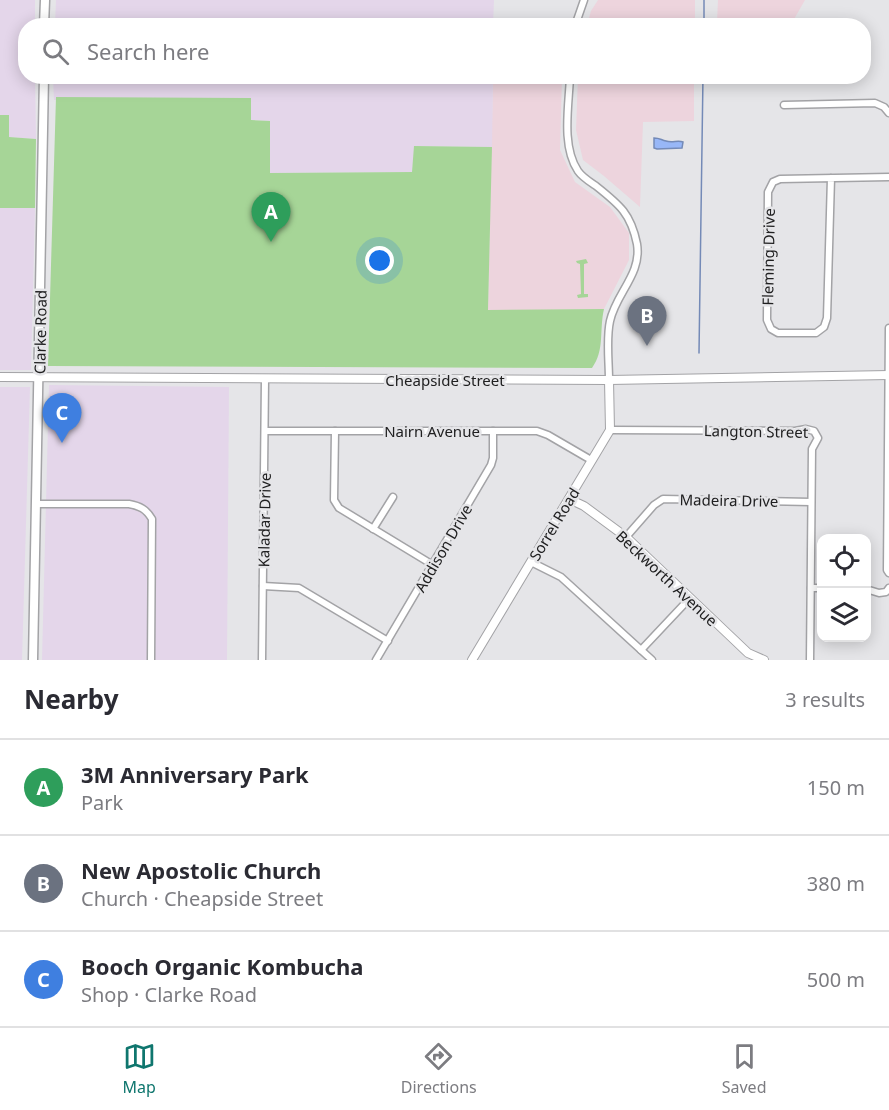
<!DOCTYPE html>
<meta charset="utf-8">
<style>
:root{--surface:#fff;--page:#f7f7f7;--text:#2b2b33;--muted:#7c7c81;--line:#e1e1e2;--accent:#0f766e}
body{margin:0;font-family:"Noto Sans",sans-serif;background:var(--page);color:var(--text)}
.controls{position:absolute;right:18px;bottom:18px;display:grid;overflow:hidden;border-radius:12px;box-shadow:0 3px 15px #0003}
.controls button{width:54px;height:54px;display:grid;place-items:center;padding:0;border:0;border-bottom:2px solid var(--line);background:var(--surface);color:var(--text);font:30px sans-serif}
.you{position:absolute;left:380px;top:261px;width:21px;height:21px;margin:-15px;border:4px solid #fff;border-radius:50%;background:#1a73e8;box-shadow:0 0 0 9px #1a73e833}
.badge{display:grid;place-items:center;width:39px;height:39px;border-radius:50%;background:var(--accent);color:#fff;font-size:20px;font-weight:700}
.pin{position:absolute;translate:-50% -50px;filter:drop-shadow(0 2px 3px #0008)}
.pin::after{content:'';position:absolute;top:32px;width:21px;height:18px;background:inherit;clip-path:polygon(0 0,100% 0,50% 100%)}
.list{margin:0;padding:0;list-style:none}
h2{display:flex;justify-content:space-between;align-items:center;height:78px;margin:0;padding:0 24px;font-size:26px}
h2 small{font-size:20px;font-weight:400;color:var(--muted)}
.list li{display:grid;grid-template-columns:39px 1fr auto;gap:18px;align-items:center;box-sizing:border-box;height:96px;padding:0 24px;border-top:2px solid var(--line)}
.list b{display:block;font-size:22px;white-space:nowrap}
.list p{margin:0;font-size:20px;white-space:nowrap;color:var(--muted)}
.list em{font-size:20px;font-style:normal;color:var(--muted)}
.icon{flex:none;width:33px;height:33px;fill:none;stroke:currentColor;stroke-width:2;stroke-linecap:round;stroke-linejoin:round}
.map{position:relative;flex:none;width:889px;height:660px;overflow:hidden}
.search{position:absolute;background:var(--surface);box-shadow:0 3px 15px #0003;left:18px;right:18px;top:18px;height:66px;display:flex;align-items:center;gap:15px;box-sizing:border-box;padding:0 21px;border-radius:24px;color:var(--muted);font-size:22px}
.sheet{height:366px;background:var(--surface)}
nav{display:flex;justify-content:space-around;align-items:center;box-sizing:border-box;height:84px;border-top:2px solid var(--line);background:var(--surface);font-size:16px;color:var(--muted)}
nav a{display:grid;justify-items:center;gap:3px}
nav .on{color:var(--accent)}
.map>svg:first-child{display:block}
.commercial{fill:#edd4dd}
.industrial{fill:#e4d6ea}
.green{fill:#a6d597}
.water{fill:#98b7f7;stroke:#748ab7;stroke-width:1.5}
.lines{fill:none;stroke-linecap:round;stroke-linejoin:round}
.stream{stroke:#748ab7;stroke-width:1.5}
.minor-casing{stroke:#a3a3a6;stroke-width:9}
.tertiary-casing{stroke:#a3a3a6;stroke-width:10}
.secondary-casing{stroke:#a3a3a6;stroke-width:11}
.minor{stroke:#fff;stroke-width:6}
.tertiary{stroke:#fff;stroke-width:8}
.secondary{stroke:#fff;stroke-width:8}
.labels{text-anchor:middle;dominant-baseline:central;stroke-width:5;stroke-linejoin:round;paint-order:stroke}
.street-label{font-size:15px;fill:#202021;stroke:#e5e5e8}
</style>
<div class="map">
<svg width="889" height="660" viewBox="0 0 889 660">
<rect width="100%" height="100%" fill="#e5e5e8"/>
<g class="commercial">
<path d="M598 0H695V25H587L591 11Z"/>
<path d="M718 0H805L793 21 717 22Z"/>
<path d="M493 77H562L560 150 575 182 610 207 629 233V260L604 309 488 311Z"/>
<path d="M578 77H694V121L643 122 640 207 604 176 583 160 576 130Z"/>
</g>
<g class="industrial">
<path d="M0 0H35V25L26 26V76L35 77 36 139 9 137V115H0Z"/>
<path d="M56 0H494L493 25H55Z"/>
<path d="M53 77H493L492 147 415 146 412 172 270 173V121L251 120V98L54 100Z"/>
<path d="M0 208H35L31 370H0Z"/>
<path d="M49 385 229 387 227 660H42Z"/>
<path d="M0 387H30L22 660H0Z"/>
</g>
<g class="green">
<path d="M56 97 251 98V120L270 121V173L412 172 414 146 492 147 488 310 604 309C599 331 605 350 592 368L48 366Z"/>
<path d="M0 115H9V137L36 139 35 208H0Z"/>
<path d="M586 259 588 263 584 264V294H588V297L578 298 577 295 581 294 580 264 577 263 576 261Z"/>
</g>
<path class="water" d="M654 138C660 138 661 140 666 141 672 143 678 140 683 142L682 148 657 149 654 148Z"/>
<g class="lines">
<g class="stream">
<path d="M704 26V0"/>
<path d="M699 353 703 76"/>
</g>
<defs>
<g id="minor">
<path d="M575 26 584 0"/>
<path d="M570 76C569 105 561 146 578 171 582 177 590 182 596 186 620 205 631 214 637 244 642 274 616 293 610 321 606 339 609 361 609 380"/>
<path d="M784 105 875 103 884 107 889 113"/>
<path d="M831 178 827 318 824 327 816 333H778L771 329 767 320 768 192 773 182 780 179 889 177"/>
<path d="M889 328 887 570 889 573"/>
<path d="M610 430 795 431 806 429 814 431 818 438 812 449 810 660"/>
<path d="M265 431H537L548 435 591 460"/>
<path d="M335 431 334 500 339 508 433 565"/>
<path d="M37 504H129C140 506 146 509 152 519L151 660"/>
<path d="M373 529 393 497"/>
<path d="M626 537 654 505 663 499 811 502"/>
<path d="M531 562 561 577 652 660"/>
<path d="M263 586 299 588 388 641"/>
<path d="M811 588H822"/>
<path d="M866 589 879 593 886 592 889 588"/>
<path d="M641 650 690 598"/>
<path d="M262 660 265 379"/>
<path d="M376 660 491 465 493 458V431"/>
</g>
<g id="tertiary">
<path d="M0 377 609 380 889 375"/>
<path d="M569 499 584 506 626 537 748 653 764 660"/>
<path d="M472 660 610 430 609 380"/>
</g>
<g id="secondary">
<path d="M44 26 45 0"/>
<path d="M33 660 44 76"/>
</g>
</defs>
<use href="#minor" class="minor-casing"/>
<use href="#tertiary" class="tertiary-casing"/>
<use href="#secondary" class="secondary-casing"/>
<use href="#minor" class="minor"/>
<use href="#tertiary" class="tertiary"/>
<use href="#secondary" class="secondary"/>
</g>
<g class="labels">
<g class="street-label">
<text transform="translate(768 257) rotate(-89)">Fleming Drive</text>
<text transform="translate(40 332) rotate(-89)">Clarke Road</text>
<text x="445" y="380">Cheapside Street</text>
<text x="432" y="431">Nairn Avenue</text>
<text transform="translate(756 431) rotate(1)">Langton Street</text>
<text transform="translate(729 500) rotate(1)">Madeira Drive</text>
<text transform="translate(264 520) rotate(-89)">Kaladar Drive</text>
<text transform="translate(554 524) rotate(-59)">Sorrel Road</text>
<text transform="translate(443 548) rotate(-60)">Addison Drive</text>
<text transform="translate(667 578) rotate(43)">Beckworth Avenue</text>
</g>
</g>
</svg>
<div class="controls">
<button><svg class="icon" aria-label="locate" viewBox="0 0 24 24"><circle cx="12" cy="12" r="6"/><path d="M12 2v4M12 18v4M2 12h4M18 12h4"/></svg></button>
<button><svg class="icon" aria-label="layers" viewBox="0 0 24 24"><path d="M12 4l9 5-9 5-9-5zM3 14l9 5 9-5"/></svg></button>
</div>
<div class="you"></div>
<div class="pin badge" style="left:271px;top:242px;background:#2e9e5b">A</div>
<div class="pin badge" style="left:647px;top:346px;background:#6b7280">B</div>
<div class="pin badge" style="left:62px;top:443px;background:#3f7fe0">C</div>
<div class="search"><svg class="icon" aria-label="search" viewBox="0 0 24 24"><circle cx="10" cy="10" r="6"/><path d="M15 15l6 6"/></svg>Search here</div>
</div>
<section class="sheet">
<h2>Nearby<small>3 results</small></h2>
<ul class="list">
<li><span class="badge" style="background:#2e9e5b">A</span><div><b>3M Anniversary Park</b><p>Park</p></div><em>150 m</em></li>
<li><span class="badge" style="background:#6b7280">B</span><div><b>New Apostolic Church</b><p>Church · Cheapside Street</p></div><em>380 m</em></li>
<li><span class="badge" style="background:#3f7fe0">C</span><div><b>Booch Organic Kombucha</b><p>Shop · Clarke Road</p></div><em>500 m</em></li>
</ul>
</section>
<nav>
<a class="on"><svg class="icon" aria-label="map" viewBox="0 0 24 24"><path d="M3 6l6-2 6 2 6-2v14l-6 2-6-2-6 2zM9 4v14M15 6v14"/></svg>Map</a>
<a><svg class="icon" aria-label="directions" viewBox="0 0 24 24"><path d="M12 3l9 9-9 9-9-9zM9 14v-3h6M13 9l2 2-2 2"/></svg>Directions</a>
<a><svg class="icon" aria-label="saved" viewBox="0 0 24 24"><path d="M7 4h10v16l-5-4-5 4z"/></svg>Saved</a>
</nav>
